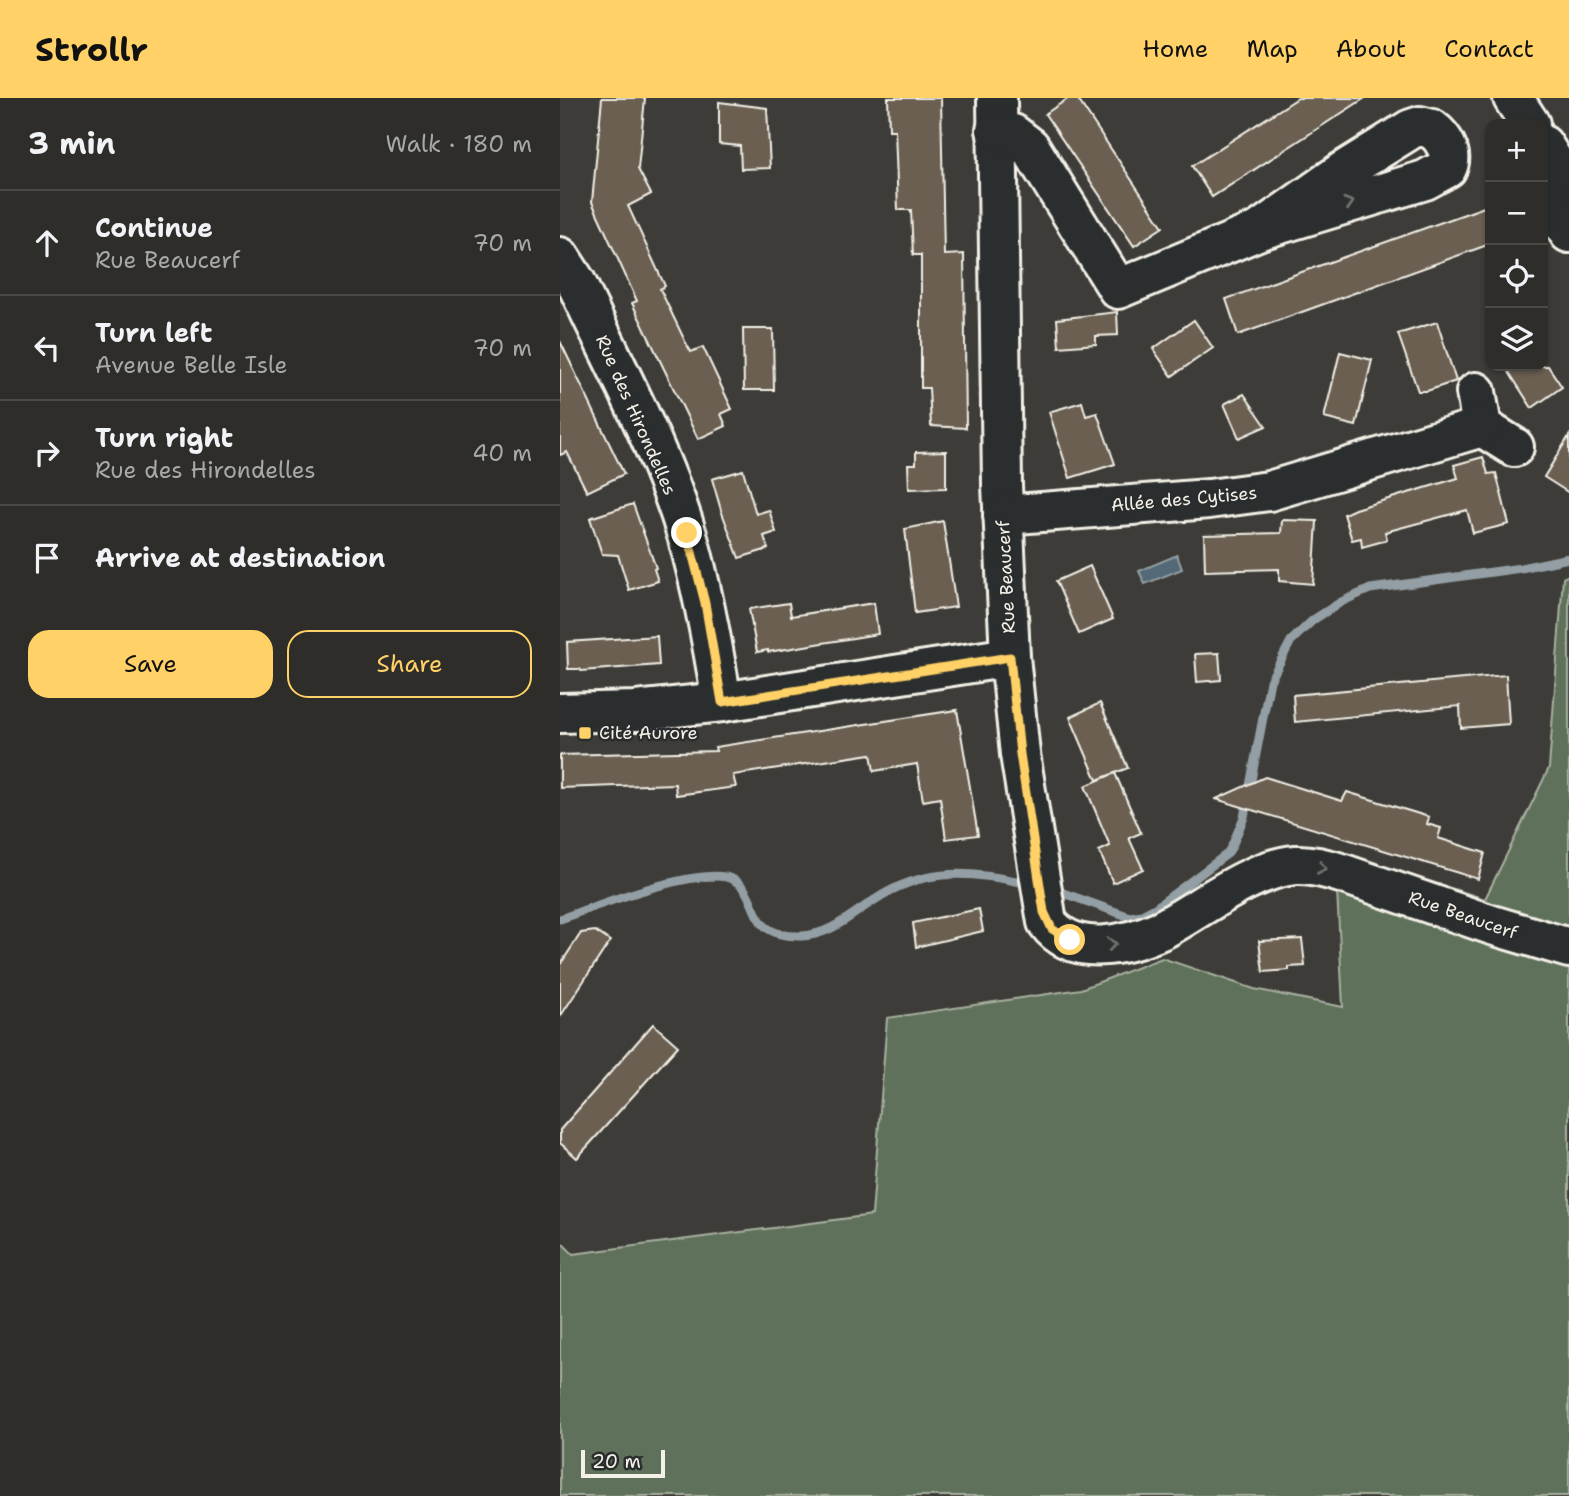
<!DOCTYPE html>
<meta charset="utf-8">
<style>
:root{--surface:#2e2d2a;--page:#363532;--text:#f1f3f6;--muted:#a7a8a8;--line:#494947;--accent:#ffd166}
body{margin:0;font-family:"Shantell Sans",sans-serif;background:var(--page);color:var(--text)}
.controls{position:absolute;right:21px;top:21px;display:grid;overflow:hidden;border-radius:14px;box-shadow:0 2px 5px #0004}
.controls button{width:63px;height:63px;display:grid;place-items:center;padding:0;border:0;border-bottom:2px solid var(--line);background:var(--surface);color:var(--text);font:35px sans-serif}
.scale{position:absolute;left:21px;bottom:18px;width:84px;box-sizing:border-box;padding-left:7px;border:4px solid #f4f1e8;border-top:0;font-size:19px;line-height:24px;white-space:nowrap;color:#f4f1e8;-webkit-text-stroke:5px #2a2d2e;paint-order:stroke}
.stop{position:absolute;width:21px;height:21px;margin:-16px;border:5px solid #ffd166;border-radius:50%;background:#fff}
.stop.end{background:#ffd166;border-color:#fff;box-shadow:0 2px 7px #0008}
.list{margin:0;padding:0;list-style:none}
h2{display:flex;justify-content:space-between;align-items:center;height:91px;margin:0;padding:0 28px;font-size:30px}
h2 small{font-size:23px;font-weight:400;color:var(--muted)}
.list li{display:grid;grid-template-columns:46px 1fr auto;gap:21px;align-items:center;box-sizing:border-box;height:105px;padding:0 28px;border-top:2px solid var(--line)}
.list b{display:block;font-size:26px;white-space:nowrap}
.list p{margin:0;font-size:23px;white-space:nowrap;color:var(--muted)}
.list em{font-size:23px;font-style:normal;color:var(--muted)}
.actions{display:flex;gap:14px;padding:21px 28px}
.actions a{flex:1;padding:16px 0;border:2px solid var(--accent);border-radius:21px;text-align:center;font-size:24px;color:var(--accent)}
.actions .main{background:var(--accent);color:#111}
.icon{flex:none;width:38px;height:38px;fill:none;stroke:currentColor;stroke-width:2;stroke-linecap:round;stroke-linejoin:round}
.map{position:relative;flex:none;width:1009px;height:1398px;overflow:hidden}
header{display:flex;align-items:center;gap:42px;box-sizing:border-box;height:98px;padding:0 35px;background:var(--accent);color:#111}
header strong{font-size:33px}
nav{display:flex;gap:38px;margin-inline-start:auto;font-size:24px}
main{display:flex}
aside{flex:1;background:var(--surface)}
.map>svg:first-child{display:block}
.green{fill:#5e715a;stroke:#a9b1a1;stroke-width:2}
.water{fill:#536977;stroke:#939fa4;stroke-width:2}
.lines{fill:none;stroke-linecap:round;stroke-linejoin:round}
.stream{stroke:#939fa4;stroke-width:9}
.building{fill:#6a5f51;stroke:#f4f1e8;stroke-width:2}
.minor-casing{stroke:#f4f1e8;stroke-width:44}
.major-casing{stroke:#f4f1e8;stroke-width:44}
.minor{stroke:#2a2d2e;stroke-width:38}
.major{stroke:#2a2d2e;stroke-width:38}
.oneway{stroke:#71726f}
.route{stroke:#ffd166;stroke-width:9}
.poi-dot{fill:#ffd166;stroke:#2a2d2e;stroke-width:2.5}
.labels{text-anchor:middle;dominant-baseline:central;stroke-width:5;stroke-linejoin:round;paint-order:stroke}
.street-label{font-size:18px;fill:#f4f1e8;stroke:#2a2d2e}
.poi-label{font-size:18px;fill:#f4f1e8;stroke:#2a2d2e;text-anchor:start}
</style>
<header>
<strong>Strollr</strong>
<nav><a>Home</a><a>Map</a><a>About</a><a>Contact</a></nav>
</header>
<main>
<aside>
<h2>3 min<small>Walk · 180 m</small></h2>
<ul class="list">
<li><svg class="icon" aria-label="ahead" viewBox="0 0 24 24"><path d="M12 20V5M6 11l6-6 6 6"/></svg><div><b>Continue</b><p>Rue Beaucerf</p></div><em>70 m</em></li>
<li><svg class="icon" aria-label="left" viewBox="0 0 24 24"><path d="M17 20v-9H6M10 6l-5 5 5 5"/></svg><div><b>Turn left</b><p>Avenue Belle Isle</p></div><em>70 m</em></li>
<li><svg class="icon" aria-label="right" viewBox="0 0 24 24"><path d="M7 20v-9h11M14 6l5 5-5 5"/></svg><div><b>Turn right</b><p>Rue des Hirondelles</p></div><em>40 m</em></li>
<li><svg class="icon" aria-label="arrive" viewBox="0 0 24 24"><path d="M6 21V4h12l-3 4 3 4H6"/></svg><div><b>Arrive at destination</b></div></li>
</ul>
<div class="actions"><a class="main">Save</a><a>Share</a></div>
</aside>
<div class="map">
<svg width="1009" height="1398" viewBox="0 0 1009 1398">
<rect width="100%" height="100%" fill="#3d3c38"/>
<filter id="ink" filterUnits="userSpaceOnUse"><feTurbulence type="fractalNoise" baseFrequency=".0143" numOctaves="2"/><feDisplacementMap in="SourceGraphic" scale="14" xChannelSelector="R" yChannelSelector="G"/><feConvolveMatrix kernelMatrix="1 2 1 2 8 2 1 2 1" color-interpolation-filters="sRGB"/></filter>
<g filter="url(#ink)">
<path class="green" d="M1009 477V1398H0V1143L13 1156 312 1117 327 920 521 891 602 860 694 891 783 909 775 753 925 801 989 670 1003 480Z"/>
<path class="water" d="M617 457 622 471 585 486 579 473Z"/>
<g class="lines">
<g class="stream">
<path d="M492 791 570 819 582 817 595 810 667 756 672 748 684 719 710 583 731 543 753 522 781 504 810 491 961 470 1009 460"/>
<path d="M0 821C33 809 145 765 174 782 202 798 184 840 242 838 270 837 291 817 313 803 366 767 412 774 471 786"/>
</g>
</g>
<g class="building">
<path d="M42 0H85L78 71 91 96 68 108 105 188 100 191 125 243 131 254 143 249 172 311 161 316 166 328 138 341 72 205 77 203 32 104Z"/>
<path d="M328 0H381L384 157 404 156 406 330 371 328 369 290H361V157H353L351 112H338L335 32H329Z"/>
<path d="M509 0H517L603 129 574 148 485 16Z"/>
<path d="M738 0H805L652 99 632 68Z"/>
<path d="M159 4 207 10 210 70 181 71 180 48 159 46Z"/>
<path d="M930 107V146L678 237 666 201Z"/>
<path d="M557 214 558 237 536 238V246L499 249 497 221Z"/>
<path d="M634 222 653 250 612 278 593 251Z"/>
<path d="M877 224 896 283 867 293H858L838 236Z"/>
<path d="M183 231H213L214 292H184Z"/>
<path d="M0 243 64 376 27 394 7 354 0 357Z"/>
<path d="M780 254 812 262 796 328 764 320Z"/>
<path d="M945 268H988L1002 289 972 310Z"/>
<path d="M684 296 706 328 679 340 664 306Z"/>
<path d="M522 304 526 318 537 315 555 366 510 380 489 314Z"/>
<path d="M1009 338V395L984 379Z"/>
<path d="M386 353V390L349 391 348 366H356V354Z"/>
<path d="M923 359 928 376 936 375 949 426 913 435 907 412 825 434 827 442 802 449 801 440 792 442 784 416 795 411 898 380 894 367Z"/>
<path d="M183 372 196 416 209 412 216 434 204 438 208 451 179 460 161 412 152 381Z"/>
<path d="M73 406 96 470 94 471 98 483 69 492 58 457 42 456 30 420Z"/>
<path d="M722 422 757 423 753 486 719 483V471L645 473 644 437 721 435Z"/>
<path d="M383 423 396 509 355 515 345 431Z"/>
<path d="M530 468 553 521 519 536 496 483Z"/>
<path d="M229 505 231 518 314 505 318 536 208 554V552L197 554 189 511Z"/>
<path d="M97 538 99 567 21 573 20 571H8L7 544Z"/>
<path d="M659 555 661 582 637 584 635 556Z"/>
<path d="M946 577 949 626 901 630 900 608 735 624 733 597Z"/>
<path d="M540 605 568 670 537 682 510 619Z"/>
<path d="M397 612 418 737 386 741 380 700 363 703 357 666 314 673 311 656 173 677 176 689 116 697 115 686 0 690V657L156 653 155 649Z"/>
<path d="M555 675 581 735 569 740 583 771 553 785 539 753 550 748 525 688Z"/>
<path d="M705 679 782 703 787 694 869 719 867 726 881 730 878 740 925 755 918 781 656 701Z"/>
<path d="M419 811 423 833 356 849 353 825Z"/>
<path d="M35 833 50 843 0 919V867L21 835Z"/>
<path d="M742 841 745 868 729 869V872L703 874 699 843Z"/>
<path d="M93 926 118 948 17 1060 0 1045V1032Z"/>
</g>
<g class="lines">
<defs>
<g id="minor">
<path d="M437 0 442 387 450 559 460 656 487 824C514 861 568 847 603 831 642 810 692 770 736 767 752 766 769 771 784 776L932 827 1009 850"/>
<path d="M436 32 453 36 470 49 558 191 700 132 865 82 887 70C894 56 883 39 872 31L860 28 851 31 782 74 700 132"/>
<path d="M0 159 16 184C54 267 101 350 127 437 143 492 153 548 162 604"/>
<path d="M916 294 922 329 954 349"/>
<path d="M443 417 649 401 709 393 922 329"/>
<path d="M0 615 76 613 162 604 450 559"/>
</g>
<g id="major">
<path d="M953 0 970 26"/>
<path d="M983 47 1009 88"/>
<path d="M983 94 1009 135"/>
</g>
</defs>
<use href="#minor" class="minor-casing"/>
<use href="#major" class="major-casing"/>
<use href="#minor" class="minor"/>
<use href="#major" class="major"/>
</g>
<defs><path id="oneway-chevron" d="M-2-3.5L2.5 0L-2 3.5" fill="none" stroke-width="1.6" stroke-linecap="round" stroke-linejoin="round" transform="scale(1.75)"/></defs>
<g class="oneway">
<use href="#oneway-chevron" transform="translate(789 105) rotate(-17)"/>
<use href="#oneway-chevron" transform="translate(762 770) rotate(11)"/>
<use href="#oneway-chevron" transform="translate(552 846) rotate(-8)"/>
</g>
</g>
<g class="lines" filter="url(#ink)">
<path class="route" d="M127 435 145 505 162 604 450 559 460 656 484 814 492 831 510 842"/>
</g>
<rect class="poi-dot" x="18" y="628" width="14" height="14" rx="3.5"/>
<g class="labels">
<g class="street-label">
<text transform="translate(76 317) rotate(66)">Rue des Hirondelles</text>
<text transform="translate(624 401) rotate(-5)">Allée des Cytises</text>
<text transform="translate(446 479) rotate(-93)">Rue Beaucerf</text>
<text transform="translate(903 817) rotate(19)">Rue Beaucerf</text>
</g>
<g class="poi-label">
<text x="39" y="635">Cité Aurore</text>
</g>
</g>
</svg>
<div class="controls">
<button>+</button>
<button>−</button>
<button><svg class="icon" aria-label="locate" viewBox="0 0 24 24"><circle cx="12" cy="12" r="6"/><path d="M12 2v4M12 18v4M2 12h4M18 12h4"/></svg></button>
<button><svg class="icon" aria-label="layers" viewBox="0 0 24 24"><path d="M12 4l9 5-9 5-9-5zM3 14l9 5 9-5"/></svg></button>
</div>
<div class="scale">20 m</div>
<div class="stop" style="left:510px;top:842px"></div>
<div class="stop end" style="left:127px;top:435px"></div>
</div>
</main>
